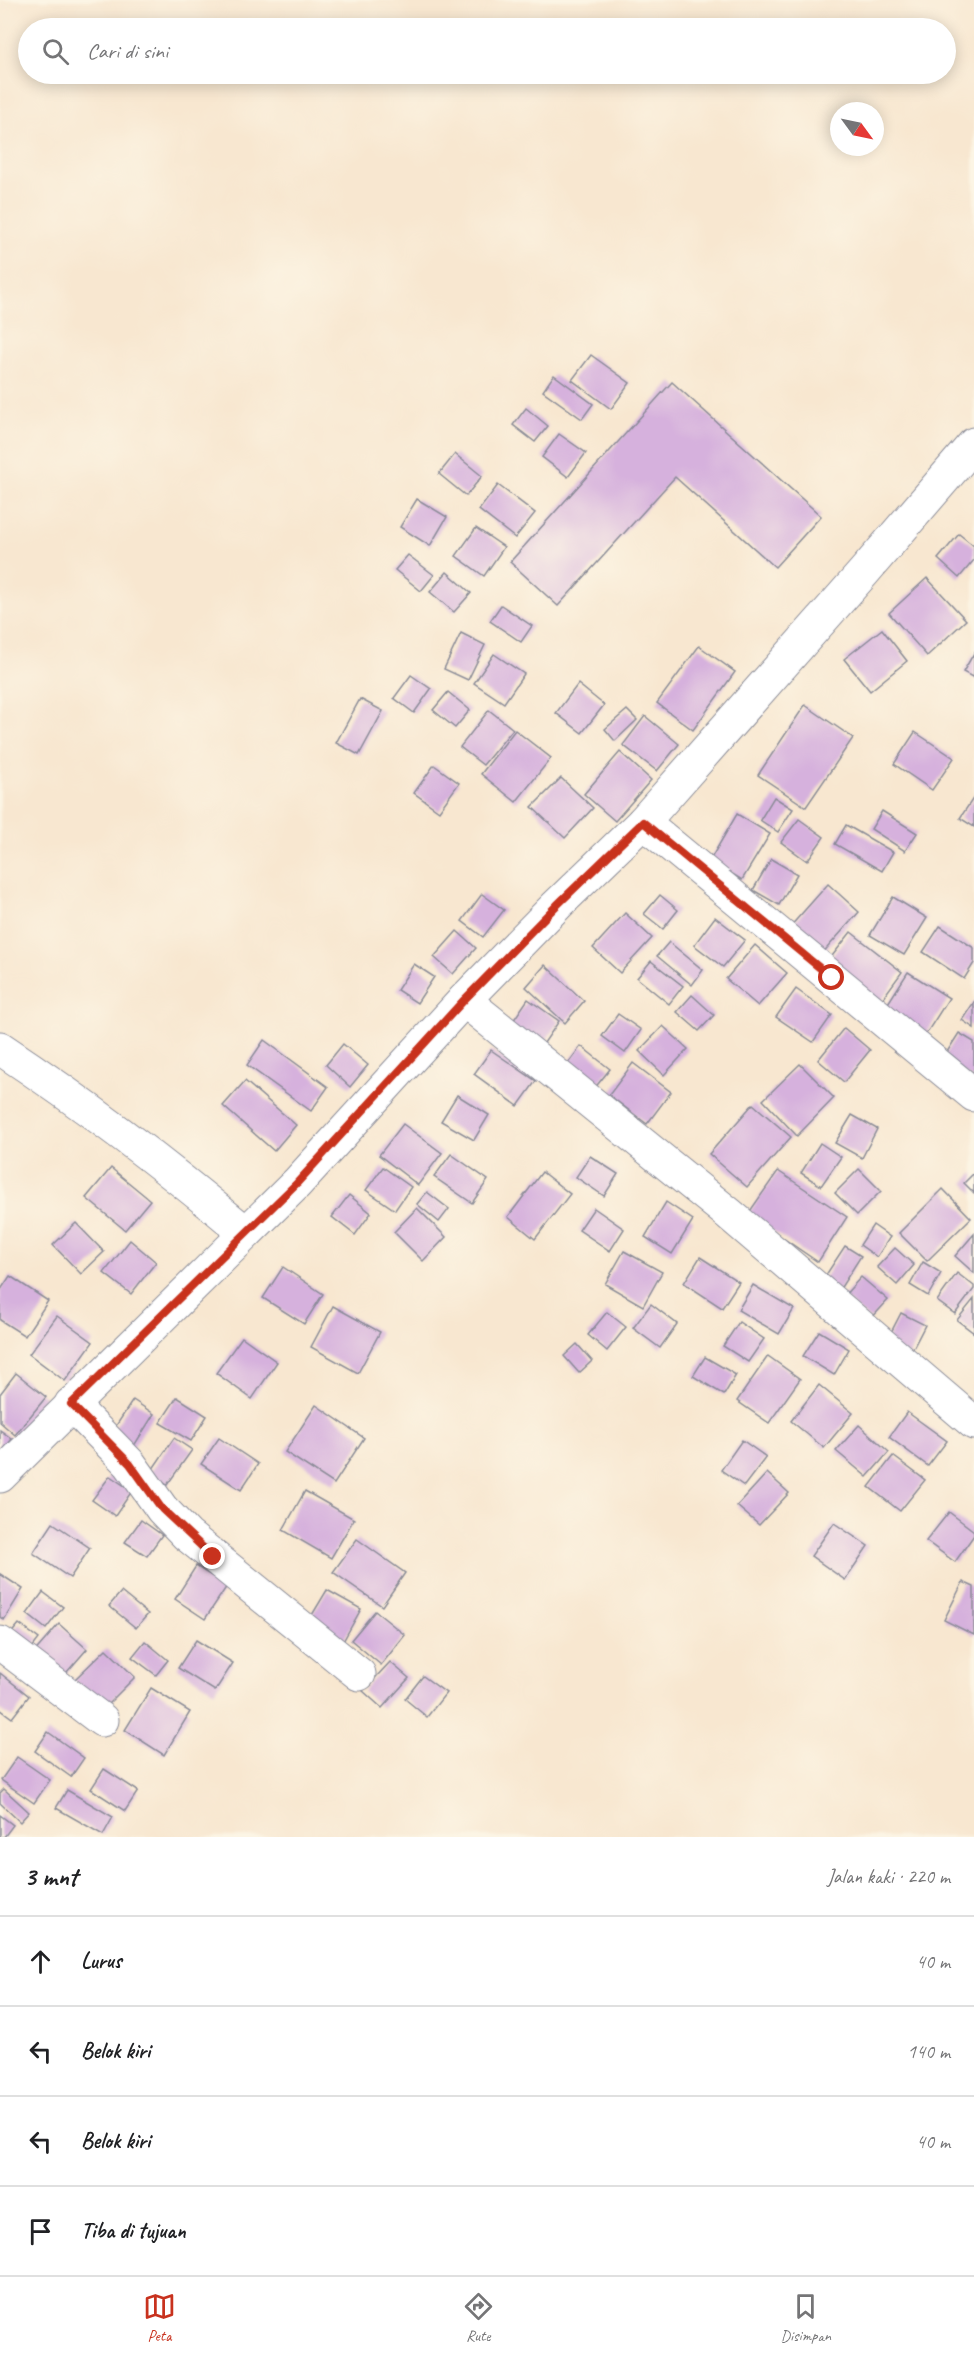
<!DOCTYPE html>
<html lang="id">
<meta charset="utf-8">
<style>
:root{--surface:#fff;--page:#f6f6f6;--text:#202124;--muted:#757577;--line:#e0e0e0;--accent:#c8321e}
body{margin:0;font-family:Caveat,sans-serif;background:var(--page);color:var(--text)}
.compass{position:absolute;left:830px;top:102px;width:54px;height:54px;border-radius:50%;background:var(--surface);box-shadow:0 3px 15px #0003;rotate:123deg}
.stop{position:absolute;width:18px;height:18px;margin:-14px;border:4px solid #c8321e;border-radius:50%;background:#fff}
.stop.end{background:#c8321e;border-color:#fff;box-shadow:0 2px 6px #0008}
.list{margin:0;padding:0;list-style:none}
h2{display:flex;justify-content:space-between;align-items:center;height:78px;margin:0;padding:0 24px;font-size:26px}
h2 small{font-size:20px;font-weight:400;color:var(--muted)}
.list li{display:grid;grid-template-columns:39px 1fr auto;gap:18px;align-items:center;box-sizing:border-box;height:90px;padding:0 24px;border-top:2px solid var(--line)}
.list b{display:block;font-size:22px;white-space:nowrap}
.list em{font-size:20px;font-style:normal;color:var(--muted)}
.icon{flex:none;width:33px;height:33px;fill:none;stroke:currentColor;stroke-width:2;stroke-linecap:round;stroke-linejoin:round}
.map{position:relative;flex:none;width:974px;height:1837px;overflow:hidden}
.search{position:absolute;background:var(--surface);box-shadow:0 3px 15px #0003;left:18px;right:18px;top:18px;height:66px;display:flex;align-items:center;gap:15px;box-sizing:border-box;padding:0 21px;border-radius:33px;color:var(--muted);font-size:22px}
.sheet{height:438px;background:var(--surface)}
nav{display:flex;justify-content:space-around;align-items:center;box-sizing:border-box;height:84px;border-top:2px solid var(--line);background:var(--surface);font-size:16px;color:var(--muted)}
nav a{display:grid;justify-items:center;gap:3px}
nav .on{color:var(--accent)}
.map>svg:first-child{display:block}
.building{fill:#d6b1dd}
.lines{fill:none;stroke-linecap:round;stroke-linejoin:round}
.minor-casing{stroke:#8a8b97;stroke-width:35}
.minor{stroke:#fff;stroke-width:33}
.route{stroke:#c8321e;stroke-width:8}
</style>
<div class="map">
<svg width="974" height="1837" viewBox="0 0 974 1837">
<rect width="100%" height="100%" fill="#fcf5e5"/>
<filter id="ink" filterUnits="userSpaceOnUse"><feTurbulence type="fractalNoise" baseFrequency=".0167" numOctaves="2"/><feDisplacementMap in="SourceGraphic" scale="12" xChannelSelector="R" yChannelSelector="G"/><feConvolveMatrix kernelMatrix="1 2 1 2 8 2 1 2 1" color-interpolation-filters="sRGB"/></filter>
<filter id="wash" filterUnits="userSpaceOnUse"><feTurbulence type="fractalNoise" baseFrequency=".008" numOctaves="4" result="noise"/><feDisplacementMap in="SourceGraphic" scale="24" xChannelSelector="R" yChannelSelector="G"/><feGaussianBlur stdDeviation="1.35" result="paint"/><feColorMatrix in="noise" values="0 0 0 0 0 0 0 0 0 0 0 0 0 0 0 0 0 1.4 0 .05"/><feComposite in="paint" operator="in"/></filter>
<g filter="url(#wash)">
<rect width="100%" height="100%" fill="#f8e7d0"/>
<g id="blocks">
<g class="building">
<path d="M591 355 630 383 611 409 572 380Z"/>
<path d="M554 375 593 404 582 419 543 391Z"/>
<path d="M672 382 821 516 775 567 675 477 558 606 510 562Z"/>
<path d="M526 408 548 426 535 442 513 425Z"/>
<path d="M559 434 586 453 568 477 542 457Z"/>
<path d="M455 454 482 476 466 496 439 474Z"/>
<path d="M498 485 535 513 515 538 479 510Z"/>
<path d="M417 499 447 517 430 546 400 527Z"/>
<path d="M476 528 504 547 484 576 456 556Z"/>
<path d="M959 534 974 546V560L959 578 938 559Z"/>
<path d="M408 555 434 575 421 591 395 570Z"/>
<path d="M447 572 471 593 454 612 430 592Z"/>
<path d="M927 578 966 620 927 656 889 613Z"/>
<path d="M501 605 532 626 521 642 490 621Z"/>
<path d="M882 629 907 661 870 691 844 659Z"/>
<path d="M461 633 485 645 468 680 444 669Z"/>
<path d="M699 646 735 672 693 730 657 703Z"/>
<path d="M974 653V678L963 672Z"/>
<path d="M494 654 524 674 504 703 474 683Z"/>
<path d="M411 675 431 689 414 713 394 698Z"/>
<path d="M578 684 604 705 582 733 556 713Z"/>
<path d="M448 692 470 710 455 728 433 710Z"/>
<path d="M360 699 383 711 359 755 336 743Z"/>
<path d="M805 705 853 738 806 807 758 775Z"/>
<path d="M489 710 513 729 483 765 460 747Z"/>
<path d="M627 710 637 720 615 741 605 729Z"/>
<path d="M645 716 679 744 657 771 623 745Z"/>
<path d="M515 730 551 758 516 802 481 774Z"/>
<path d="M915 732 954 758 932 790 894 764Z"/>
<path d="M620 752 651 780 615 821 584 794Z"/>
<path d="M434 765 459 783 439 811 414 793Z"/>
<path d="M561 778 593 808 565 838 532 807Z"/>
<path d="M774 797 793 809 778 832 760 820Z"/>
<path d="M974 797V827L960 818Z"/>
<path d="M882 811 917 833 905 851 871 829Z"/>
<path d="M737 814 770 834 742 880 710 860Z"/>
<path d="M799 819 824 837 807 861 781 842Z"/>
<path d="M846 825 893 852 882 871 835 844Z"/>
<path d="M771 859 797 874 779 905 753 890Z"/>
<path d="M828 884 859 912 820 956 789 928Z"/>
<path d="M482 894 504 910 483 937 462 921Z"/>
<path d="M660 895 678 910 663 929 644 914Z"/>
<path d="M893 897 927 918 904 955 870 935Z"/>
<path d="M625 913 652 938 620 973 593 948Z"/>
<path d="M715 917 745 940 723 967 694 945Z"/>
<path d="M940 926 974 948V963L964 979 923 952Z"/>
<path d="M457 931 476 948 453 974 434 957Z"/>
<path d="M851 932 902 972 877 1006 825 965Z"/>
<path d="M669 942 703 970 692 985 657 956Z"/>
<path d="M755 945 787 973 758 1006 726 979Z"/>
<path d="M651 961 683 986 669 1004 637 978Z"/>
<path d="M414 964 434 977 417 1003 397 990Z"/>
<path d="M545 965 584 1001 565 1023 526 987Z"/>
<path d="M908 972 949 998 924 1037 883 1011Z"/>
<path d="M796 989 832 1015 813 1042 776 1017Z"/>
<path d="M692 995 714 1015 699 1031 677 1012Z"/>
<path d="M528 999 559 1021 540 1049 509 1027Z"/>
<path d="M974 1002V1028L962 1020Z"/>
<path d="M618 1014 641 1030 625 1053 602 1036Z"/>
<path d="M663 1026 688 1049 664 1075 639 1051Z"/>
<path d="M844 1028 870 1050 844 1082 818 1060Z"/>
<path d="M959 1033 974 1042V1079L940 1063Z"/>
<path d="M264 1040 328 1087 311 1111 247 1065Z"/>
<path d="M343 1044 368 1065 350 1087 326 1065Z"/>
<path d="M581 1046 610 1069 594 1089 566 1066Z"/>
<path d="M491 1050 536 1081 518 1106 474 1074Z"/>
<path d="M633 1063 671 1092 647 1124 609 1095Z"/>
<path d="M800 1064 834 1098 797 1136 763 1100Z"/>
<path d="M245 1081 296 1125 274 1151 223 1106Z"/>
<path d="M457 1095 489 1115 474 1140 441 1121Z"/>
<path d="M753 1104 791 1137 747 1187 709 1154Z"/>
<path d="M852 1115 877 1129 862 1158 835 1143Z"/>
<path d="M403 1124 442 1153 418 1185 379 1155Z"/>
<path d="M820 1143 841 1157 821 1186 801 1173Z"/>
<path d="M451 1154 488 1180 472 1203 434 1177Z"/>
<path d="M590 1156 618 1174 604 1196 576 1177Z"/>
<path d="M383 1167 411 1187 395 1210 366 1190Z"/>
<path d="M111 1168 150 1200 125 1230 86 1198Z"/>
<path d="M859 1169 881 1191 857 1215 835 1193Z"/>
<path d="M778 1171 847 1217 818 1262 748 1214Z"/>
<path d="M542 1172 570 1194 535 1239 508 1217Z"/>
<path d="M974 1173V1193L964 1183Z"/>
<path d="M943 1189 971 1218 927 1261 899 1233Z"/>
<path d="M427 1192 449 1209 439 1222 417 1204Z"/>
<path d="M349 1195 371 1213 355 1235 332 1217Z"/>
<path d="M666 1202 693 1220 672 1254 645 1237Z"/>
<path d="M417 1208 446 1237 423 1261 394 1232Z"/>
<path d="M594 1208 624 1229 610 1251 579 1230Z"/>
<path d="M76 1223 104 1252 81 1274 53 1245Z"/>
<path d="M873 1225 890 1237 877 1257 860 1245Z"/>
<path d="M974 1234V1273L955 1256Z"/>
<path d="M130 1240 156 1262 131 1294 104 1273Z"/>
<path d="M845 1246 861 1256 838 1292 822 1281Z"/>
<path d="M895 1248 914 1265 897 1285 877 1267Z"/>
<path d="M624 1251 662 1272 643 1306 605 1284Z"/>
<path d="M700 1257 739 1282 722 1308 684 1283Z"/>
<path d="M923 1262 941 1273 928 1296 910 1285Z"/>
<path d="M283 1267 323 1294 304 1324 263 1298Z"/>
<path d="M957 1273 974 1286V1289L955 1314 937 1301Z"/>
<path d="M10 1276 48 1301 25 1336 0 1320V1291Z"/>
<path d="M861 1277 888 1300 870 1320 843 1297Z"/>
<path d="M753 1285 794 1309 779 1334 738 1310Z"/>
<path d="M974 1299V1333L957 1320Z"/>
<path d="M651 1304 677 1324 660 1348 633 1328Z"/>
<path d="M333 1306 380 1332 358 1373 311 1347Z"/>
<path d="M607 1312 626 1327 607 1351 588 1335Z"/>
<path d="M901 1313 925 1325 909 1356 885 1344Z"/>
<path d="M57 1316 93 1342 65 1381 29 1354Z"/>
<path d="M739 1322 764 1339 748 1362 723 1346Z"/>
<path d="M819 1331 849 1349 834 1375 803 1356Z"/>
<path d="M242 1337 277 1362 252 1399 216 1373Z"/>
<path d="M577 1344 592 1361 579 1373 564 1356Z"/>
<path d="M768 1356 800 1379 769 1423 737 1401Z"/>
<path d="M705 1357 736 1375 724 1395 693 1376Z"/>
<path d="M16 1373 46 1397 15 1435 0 1422V1394Z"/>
<path d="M819 1385 853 1413 824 1448 791 1421Z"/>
<path d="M177 1397 207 1416 191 1441 160 1423Z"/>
<path d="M133 1400 154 1414 132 1449 110 1435Z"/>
<path d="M316 1405 364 1438 334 1484 285 1452Z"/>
<path d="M907 1412 947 1441 928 1466 889 1437Z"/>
<path d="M859 1425 889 1452 867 1477 836 1451Z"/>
<path d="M0 1430 12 1439 0 1454Z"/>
<path d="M174 1438 192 1450 167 1485 150 1473Z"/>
<path d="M219 1438 258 1464 241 1490 201 1464Z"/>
<path d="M742 1440 766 1457 744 1486 721 1470Z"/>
<path d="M893 1456 925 1480 900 1511 869 1487Z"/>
<path d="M767 1473 789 1493 759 1525 737 1506Z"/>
<path d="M110 1476 132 1491 115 1516 92 1500Z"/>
<path d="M305 1491 354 1519 331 1558 283 1530Z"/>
<path d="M949 1512 974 1531V1535L955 1562 926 1541Z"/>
<path d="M141 1520 162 1535 147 1556 125 1542Z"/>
<path d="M53 1523 90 1548 70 1578 33 1553Z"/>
<path d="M834 1523 868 1546 845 1580 811 1556Z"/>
<path d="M357 1539 405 1573 382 1606 333 1572Z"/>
<path d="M196 1566 227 1586 205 1619 175 1599Z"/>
<path d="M0 1574 23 1589 4 1620 0 1617Z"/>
<path d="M963 1582 974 1587V1635L944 1620Z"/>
<path d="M327 1590 361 1609 341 1645 306 1625Z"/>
<path d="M43 1592 63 1607 46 1629 27 1614Z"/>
<path d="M121 1592 148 1614 136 1628 109 1606Z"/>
<path d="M375 1611 405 1635 381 1665 351 1640Z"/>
<path d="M19 1624 39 1639 29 1652 9 1636Z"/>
<path d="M59 1624 87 1649 60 1680 32 1655Z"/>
<path d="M196 1640 233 1663 215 1691 178 1668Z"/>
<path d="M145 1641 168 1660 156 1675 132 1657Z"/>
<path d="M106 1649 135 1677 103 1709 74 1680Z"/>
<path d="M390 1662 409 1678 382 1708 363 1691Z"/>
<path d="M0 1673 29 1696 12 1718 0 1709Z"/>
<path d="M423 1676 446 1693 427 1717 405 1699Z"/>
<path d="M151 1688 190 1712 164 1755 125 1730Z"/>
<path d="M48 1732 84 1758 71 1777 35 1751Z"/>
<path d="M17 1757 50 1780 34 1803 1 1780Z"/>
<path d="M104 1769 138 1791 125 1811 91 1789Z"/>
<path d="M4 1789 29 1812 20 1822 0 1803V1793Z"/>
<path d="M67 1790 113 1817 103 1835 56 1808Z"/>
<path d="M0 1815 13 1825 4 1837H0Z"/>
</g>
</g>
</g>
<g filter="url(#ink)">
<use href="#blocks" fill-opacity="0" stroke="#8a8b97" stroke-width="1.5"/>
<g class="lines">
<defs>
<g id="minor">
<path d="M643 822 974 1095"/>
<path d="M464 1000 728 1213 974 1423"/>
<path d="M0 1048C86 1105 167 1167 246 1233"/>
<path d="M71 1404 130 1464 162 1509 187 1535 359 1674"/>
<path d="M0 1476 297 1183 464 1000 557 905 643 822 864 572 974 444"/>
<path d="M0 1643 102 1720"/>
</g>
</defs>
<use href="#minor" class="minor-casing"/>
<use href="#minor" class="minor"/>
</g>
</g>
<g class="lines" filter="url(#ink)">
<path class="route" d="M213 1557 162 1509 130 1464 71 1404 297 1183 464 1000 557 905 643 822 832 978"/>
</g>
</svg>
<svg class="compass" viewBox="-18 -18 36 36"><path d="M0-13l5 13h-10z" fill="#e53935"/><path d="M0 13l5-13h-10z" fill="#757577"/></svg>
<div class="stop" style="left:832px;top:978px"></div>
<div class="stop end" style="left:213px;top:1557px"></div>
<div class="search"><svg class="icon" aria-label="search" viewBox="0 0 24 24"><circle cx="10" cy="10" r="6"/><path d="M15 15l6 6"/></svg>Cari di sini</div>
</div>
<section class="sheet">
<h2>3 mnt<small>Jalan kaki · 220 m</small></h2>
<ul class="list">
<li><svg class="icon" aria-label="ahead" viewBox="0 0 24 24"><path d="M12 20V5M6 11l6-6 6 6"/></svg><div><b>Lurus</b></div><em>40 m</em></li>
<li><svg class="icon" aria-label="left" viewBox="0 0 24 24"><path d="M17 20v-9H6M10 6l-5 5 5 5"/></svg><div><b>Belok kiri</b></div><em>140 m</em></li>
<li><svg class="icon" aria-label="left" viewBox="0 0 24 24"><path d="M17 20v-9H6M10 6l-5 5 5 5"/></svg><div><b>Belok kiri</b></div><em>40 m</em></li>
<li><svg class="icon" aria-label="arrive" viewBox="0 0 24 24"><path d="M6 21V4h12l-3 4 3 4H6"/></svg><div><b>Tiba di tujuan</b></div></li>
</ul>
</section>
<nav>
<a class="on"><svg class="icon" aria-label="map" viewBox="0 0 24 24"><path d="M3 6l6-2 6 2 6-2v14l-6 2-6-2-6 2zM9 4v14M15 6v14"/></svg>Peta</a>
<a><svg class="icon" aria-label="directions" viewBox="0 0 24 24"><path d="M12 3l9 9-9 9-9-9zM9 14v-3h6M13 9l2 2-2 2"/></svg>Rute</a>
<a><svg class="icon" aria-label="saved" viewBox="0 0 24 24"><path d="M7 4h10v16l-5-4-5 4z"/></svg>Disimpan</a>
</nav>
